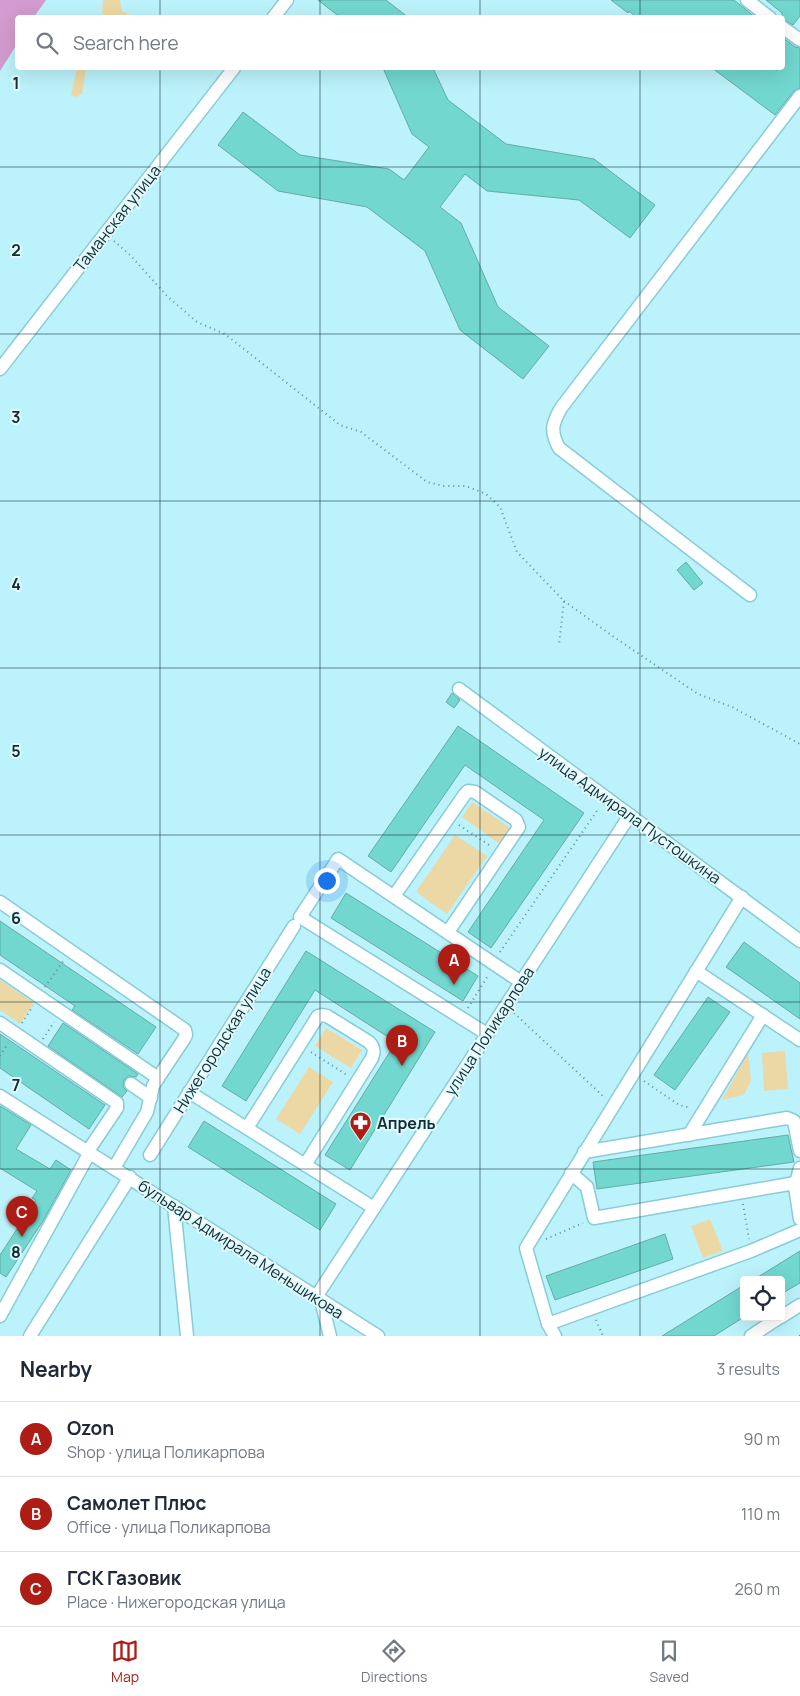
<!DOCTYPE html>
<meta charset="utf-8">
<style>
:root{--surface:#fff;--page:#f2f2f3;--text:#1f2937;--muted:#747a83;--line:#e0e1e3;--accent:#ad1c15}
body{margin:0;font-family:Manrope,sans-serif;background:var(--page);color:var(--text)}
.controls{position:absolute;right:15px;bottom:15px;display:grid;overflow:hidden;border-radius:5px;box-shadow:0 5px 20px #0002}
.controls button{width:45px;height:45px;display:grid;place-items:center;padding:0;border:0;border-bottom:1px solid var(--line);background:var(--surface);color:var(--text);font:25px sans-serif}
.you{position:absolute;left:326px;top:880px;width:18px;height:18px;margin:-12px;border:4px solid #fff;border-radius:50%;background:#1a73e8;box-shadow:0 0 0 8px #1a73e833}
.badge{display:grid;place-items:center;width:32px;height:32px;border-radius:50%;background:var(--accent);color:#fff;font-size:16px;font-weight:700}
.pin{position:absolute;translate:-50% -41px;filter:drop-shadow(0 1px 2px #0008)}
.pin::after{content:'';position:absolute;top:26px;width:18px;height:15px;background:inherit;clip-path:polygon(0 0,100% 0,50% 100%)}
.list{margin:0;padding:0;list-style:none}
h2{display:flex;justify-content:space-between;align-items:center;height:65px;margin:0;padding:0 20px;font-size:21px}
h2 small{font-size:16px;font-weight:400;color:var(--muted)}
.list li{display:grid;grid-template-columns:32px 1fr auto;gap:15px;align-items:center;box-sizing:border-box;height:75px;padding:0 20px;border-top:1px solid var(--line)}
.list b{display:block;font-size:19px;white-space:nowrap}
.list p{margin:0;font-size:16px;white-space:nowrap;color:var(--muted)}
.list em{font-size:16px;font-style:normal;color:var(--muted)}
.icon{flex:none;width:28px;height:28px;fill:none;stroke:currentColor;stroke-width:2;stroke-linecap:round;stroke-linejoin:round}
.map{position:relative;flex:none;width:800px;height:1336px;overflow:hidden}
.search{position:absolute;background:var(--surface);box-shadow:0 5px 20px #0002;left:15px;right:15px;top:15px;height:55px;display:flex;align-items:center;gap:12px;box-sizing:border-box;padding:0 18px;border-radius:5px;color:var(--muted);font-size:19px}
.sheet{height:290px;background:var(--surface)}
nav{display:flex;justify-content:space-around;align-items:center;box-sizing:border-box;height:70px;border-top:1px solid var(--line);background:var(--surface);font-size:14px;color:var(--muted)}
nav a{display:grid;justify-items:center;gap:2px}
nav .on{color:var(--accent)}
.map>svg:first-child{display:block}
.green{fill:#ecd8a4}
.water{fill:#d39bcf}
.building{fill:#71d7cf;stroke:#66aba6}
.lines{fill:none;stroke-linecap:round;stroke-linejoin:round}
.minor-casing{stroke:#87ccd7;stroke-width:15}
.path{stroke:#658e95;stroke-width:2;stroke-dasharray:1 4;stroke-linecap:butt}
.minor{stroke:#fff;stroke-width:12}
.grid{fill:none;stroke:#112d32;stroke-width:1;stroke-opacity:0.55}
.labels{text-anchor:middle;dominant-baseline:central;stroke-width:4;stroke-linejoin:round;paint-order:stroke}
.street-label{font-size:16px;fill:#112d32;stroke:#e0faff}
.poi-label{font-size:16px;font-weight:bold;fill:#112d32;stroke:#e0faff;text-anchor:start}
.grid-label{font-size:16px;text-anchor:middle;font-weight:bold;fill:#112d32;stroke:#e0faff;stroke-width:4;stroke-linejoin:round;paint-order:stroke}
</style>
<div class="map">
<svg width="800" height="1336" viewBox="0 0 800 1336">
<rect width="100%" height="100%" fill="#bcf2fb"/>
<g class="green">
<path d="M103 0H120L122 11 134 17H105L102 13Z"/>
<path d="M77 68H86L82 94 75 97 71 95Z"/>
<path d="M472 802 512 829 501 845 462 817Z"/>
<path d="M455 835 487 856 447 914 416 892Z"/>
<path d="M0 980 34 1003 20 1024 0 1010Z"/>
<path d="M326 1028 362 1050 351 1068 315 1046Z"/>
<path d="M785 1051 788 1089 764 1091 762 1053Z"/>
<path d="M748 1053 751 1080 744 1095 722 1100Z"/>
<path d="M309 1067 333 1082 300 1134 276 1119Z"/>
<path d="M710 1219 723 1251 703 1258 691 1226Z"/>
</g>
<path class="water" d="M0 0H46L34 17 18 18 17 44 0 71Z"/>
<g class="building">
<path d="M318 0H386L409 18H341Z"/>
<path d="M611 0H734L756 18H637L629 11 628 13Z"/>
<path d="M766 0H800V16L793 25 782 19V13Z"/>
<path d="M782 37 795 47 800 48V88L794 91 775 115 712 68H782Z"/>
<path d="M383 68H433L448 100 506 144 594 159 655 205 630 238 579 200 487 191 465 174 440 207 461 223 498 307 549 346 523 379 460 330 425 251 367 207 278 191 218 145 243 112 300 155 389 169 404 180 429 147 412 134Z"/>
<path d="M686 562 703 583 694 590 677 570Z"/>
<path d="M452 693 460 700 454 708 446 702Z"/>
<path d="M458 726 584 813 491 948 468 932 544 820 465 765 391 872 368 856Z"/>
<path d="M346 893 478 976 463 1001 331 918Z"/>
<path d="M0 921 156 1027 138 1054 72 1010 75 1006 0 955Z"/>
<path d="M744 942 800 983V1019L726 967Z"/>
<path d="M306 951 435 1032 350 1170 325 1155 396 1042 315 990 246 1101 222 1086Z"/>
<path d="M708 997 730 1012 675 1090 654 1075Z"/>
<path d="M63 1023 138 1074 136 1077 128 1076 124 1080 123 1087 127 1091 122 1097 48 1046Z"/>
<path d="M0 1034 105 1105 89 1129 0 1068Z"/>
<path d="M0 1106 31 1125 16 1149 50 1169 56 1160 71 1170 43 1221 6 1277 0 1273V1255L36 1200 32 1198 37 1191 0 1168Z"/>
<path d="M204 1121 336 1204 320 1230 188 1147Z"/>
<path d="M788 1135 794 1162 597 1189 593 1162Z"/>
<path d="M665 1234 673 1259 555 1300 546 1276Z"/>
<path d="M800 1251V1283L781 1294V1280H753Z"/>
<path d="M744 1285V1317L714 1336H662Z"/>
</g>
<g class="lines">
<defs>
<g id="minor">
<path d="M747 0 770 18"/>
<path d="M273 18 287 0"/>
<path d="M782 27 800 40"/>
<path d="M0 369 234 68"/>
<path d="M750 595 559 448C550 431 552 424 561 408L800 96"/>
<path d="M459 689 800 941"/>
<path d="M394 896 465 794 468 791 475 792 516 820 519 827 448 932"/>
<path d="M0 902 185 1030 186 1035 184 1039 158 1078 153 1086 147 1112 114 1168"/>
<path d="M0 970 158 1078"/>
<path d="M696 971 800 1040"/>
<path d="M0 1023 117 1103V1108L88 1151"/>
<path d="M487 1034 300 917 338 859 521 982"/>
<path d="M131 1084 151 1098"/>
<path d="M189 1092 374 1208"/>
<path d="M0 1096 378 1336"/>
<path d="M247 1128 318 1016 322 1015 327 1016 369 1042C374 1047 375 1051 372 1058L305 1165"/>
<path d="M689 1135 763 1015"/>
<path d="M584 1152 787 1118 794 1121 800 1151"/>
<path d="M150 1155 294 926"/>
<path d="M800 1168 795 1187 800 1219"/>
<path d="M571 1173 587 1187 594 1218 795 1183"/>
<path d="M174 1206 187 1336"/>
<path d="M316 1297 630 815"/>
<path d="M321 1300 330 1336"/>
<path d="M0 1316 90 1152"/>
<path d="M781 1317 800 1305"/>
<path d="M548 1324 526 1248 742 897"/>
<path d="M30 1336 130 1177"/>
<path d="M555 1336 548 1324 751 1251 800 1230"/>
<path d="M751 1336 780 1317"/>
</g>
</defs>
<use href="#minor" class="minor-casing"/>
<g class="path">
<path d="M114 241 130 255 168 297 197 322 225 334 340 425 361 432 427 482 444 486H466L486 494 500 507 517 552 564 601 559 645"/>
<path d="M564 601 614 637 698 694 732 707 800 744"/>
<path d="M459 825 492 847"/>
<path d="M500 952 599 808"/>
<path d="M45 987 64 960"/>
<path d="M468 1008 489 974"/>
<path d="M514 1013 604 1097"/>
<path d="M22 1023 33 1006"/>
<path d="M43 1039 54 1022"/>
<path d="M311 1052 347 1075"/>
<path d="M0 1056 8 1043"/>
<path d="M644 1081 679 1105 691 1108"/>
<path d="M743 1204 749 1239"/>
<path d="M546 1239 583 1223"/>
<path d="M596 1320 603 1336"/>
<path d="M800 1336V1335"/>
</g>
<use href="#minor" class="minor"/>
</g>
<path class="grid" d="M160 0V18M320 0V18M480 0V18M640 0V18M160 68V1336M320 68V1336M480 68V1336M640 68V1336M0 167H800M0 334H800M0 501H800M0 668H800M0 835H800M0 1002H800M0 1169H800"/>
<defs>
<symbol id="pharmacy-pin" viewBox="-11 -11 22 30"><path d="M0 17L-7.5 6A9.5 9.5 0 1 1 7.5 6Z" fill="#ad1c15" stroke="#e0faff"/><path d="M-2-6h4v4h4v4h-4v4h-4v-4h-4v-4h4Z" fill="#fff"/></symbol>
</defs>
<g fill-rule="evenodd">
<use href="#pharmacy-pin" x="348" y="1110" width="25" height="34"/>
</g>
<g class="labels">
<g class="street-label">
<text transform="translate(117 218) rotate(-52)">Таманская улица</text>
<text transform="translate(630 815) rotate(36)">улица Адмирала Пустошкина</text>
<text transform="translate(489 1031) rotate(-57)">улица Поликарпова</text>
<text transform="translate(222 1040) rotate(-58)">Нижегородская улица</text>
<text transform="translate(241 1249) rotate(33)">бульвар Адмирала Меньшикова</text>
</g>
<g class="poi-label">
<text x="377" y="1123">Апрель</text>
</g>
</g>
<g class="grid-label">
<text x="16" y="89">1</text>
<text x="16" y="256">2</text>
<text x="16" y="423">3</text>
<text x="16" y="590">4</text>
<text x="16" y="757">5</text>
<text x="16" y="924">6</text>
<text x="16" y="1091">7</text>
<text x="16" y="1258">8</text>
</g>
</svg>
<div class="controls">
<button><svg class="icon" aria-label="locate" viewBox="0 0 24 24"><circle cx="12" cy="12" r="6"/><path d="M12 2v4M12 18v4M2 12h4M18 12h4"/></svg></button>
</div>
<div class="you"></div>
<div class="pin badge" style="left:454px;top:985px">A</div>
<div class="pin badge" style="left:402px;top:1066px">B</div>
<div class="pin badge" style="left:22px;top:1237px">C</div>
<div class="search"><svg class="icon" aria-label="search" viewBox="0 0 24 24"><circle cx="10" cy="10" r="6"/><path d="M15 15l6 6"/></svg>Search here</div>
</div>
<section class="sheet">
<h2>Nearby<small>3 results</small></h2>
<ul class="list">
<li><span class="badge">A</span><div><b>Ozon</b><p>Shop · улица Поликарпова</p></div><em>90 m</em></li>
<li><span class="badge">B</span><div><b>Самолет Плюс</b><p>Office · улица Поликарпова</p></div><em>110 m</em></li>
<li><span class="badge">C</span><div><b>ГСК Газовик</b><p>Place · Нижегородская улица</p></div><em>260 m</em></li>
</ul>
</section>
<nav>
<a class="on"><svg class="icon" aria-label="map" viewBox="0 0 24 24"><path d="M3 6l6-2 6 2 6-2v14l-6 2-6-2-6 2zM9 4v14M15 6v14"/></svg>Map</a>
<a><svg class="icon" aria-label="directions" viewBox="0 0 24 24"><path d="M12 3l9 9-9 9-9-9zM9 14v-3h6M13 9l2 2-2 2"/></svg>Directions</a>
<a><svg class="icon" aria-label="saved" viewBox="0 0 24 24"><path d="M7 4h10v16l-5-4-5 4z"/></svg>Saved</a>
</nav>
